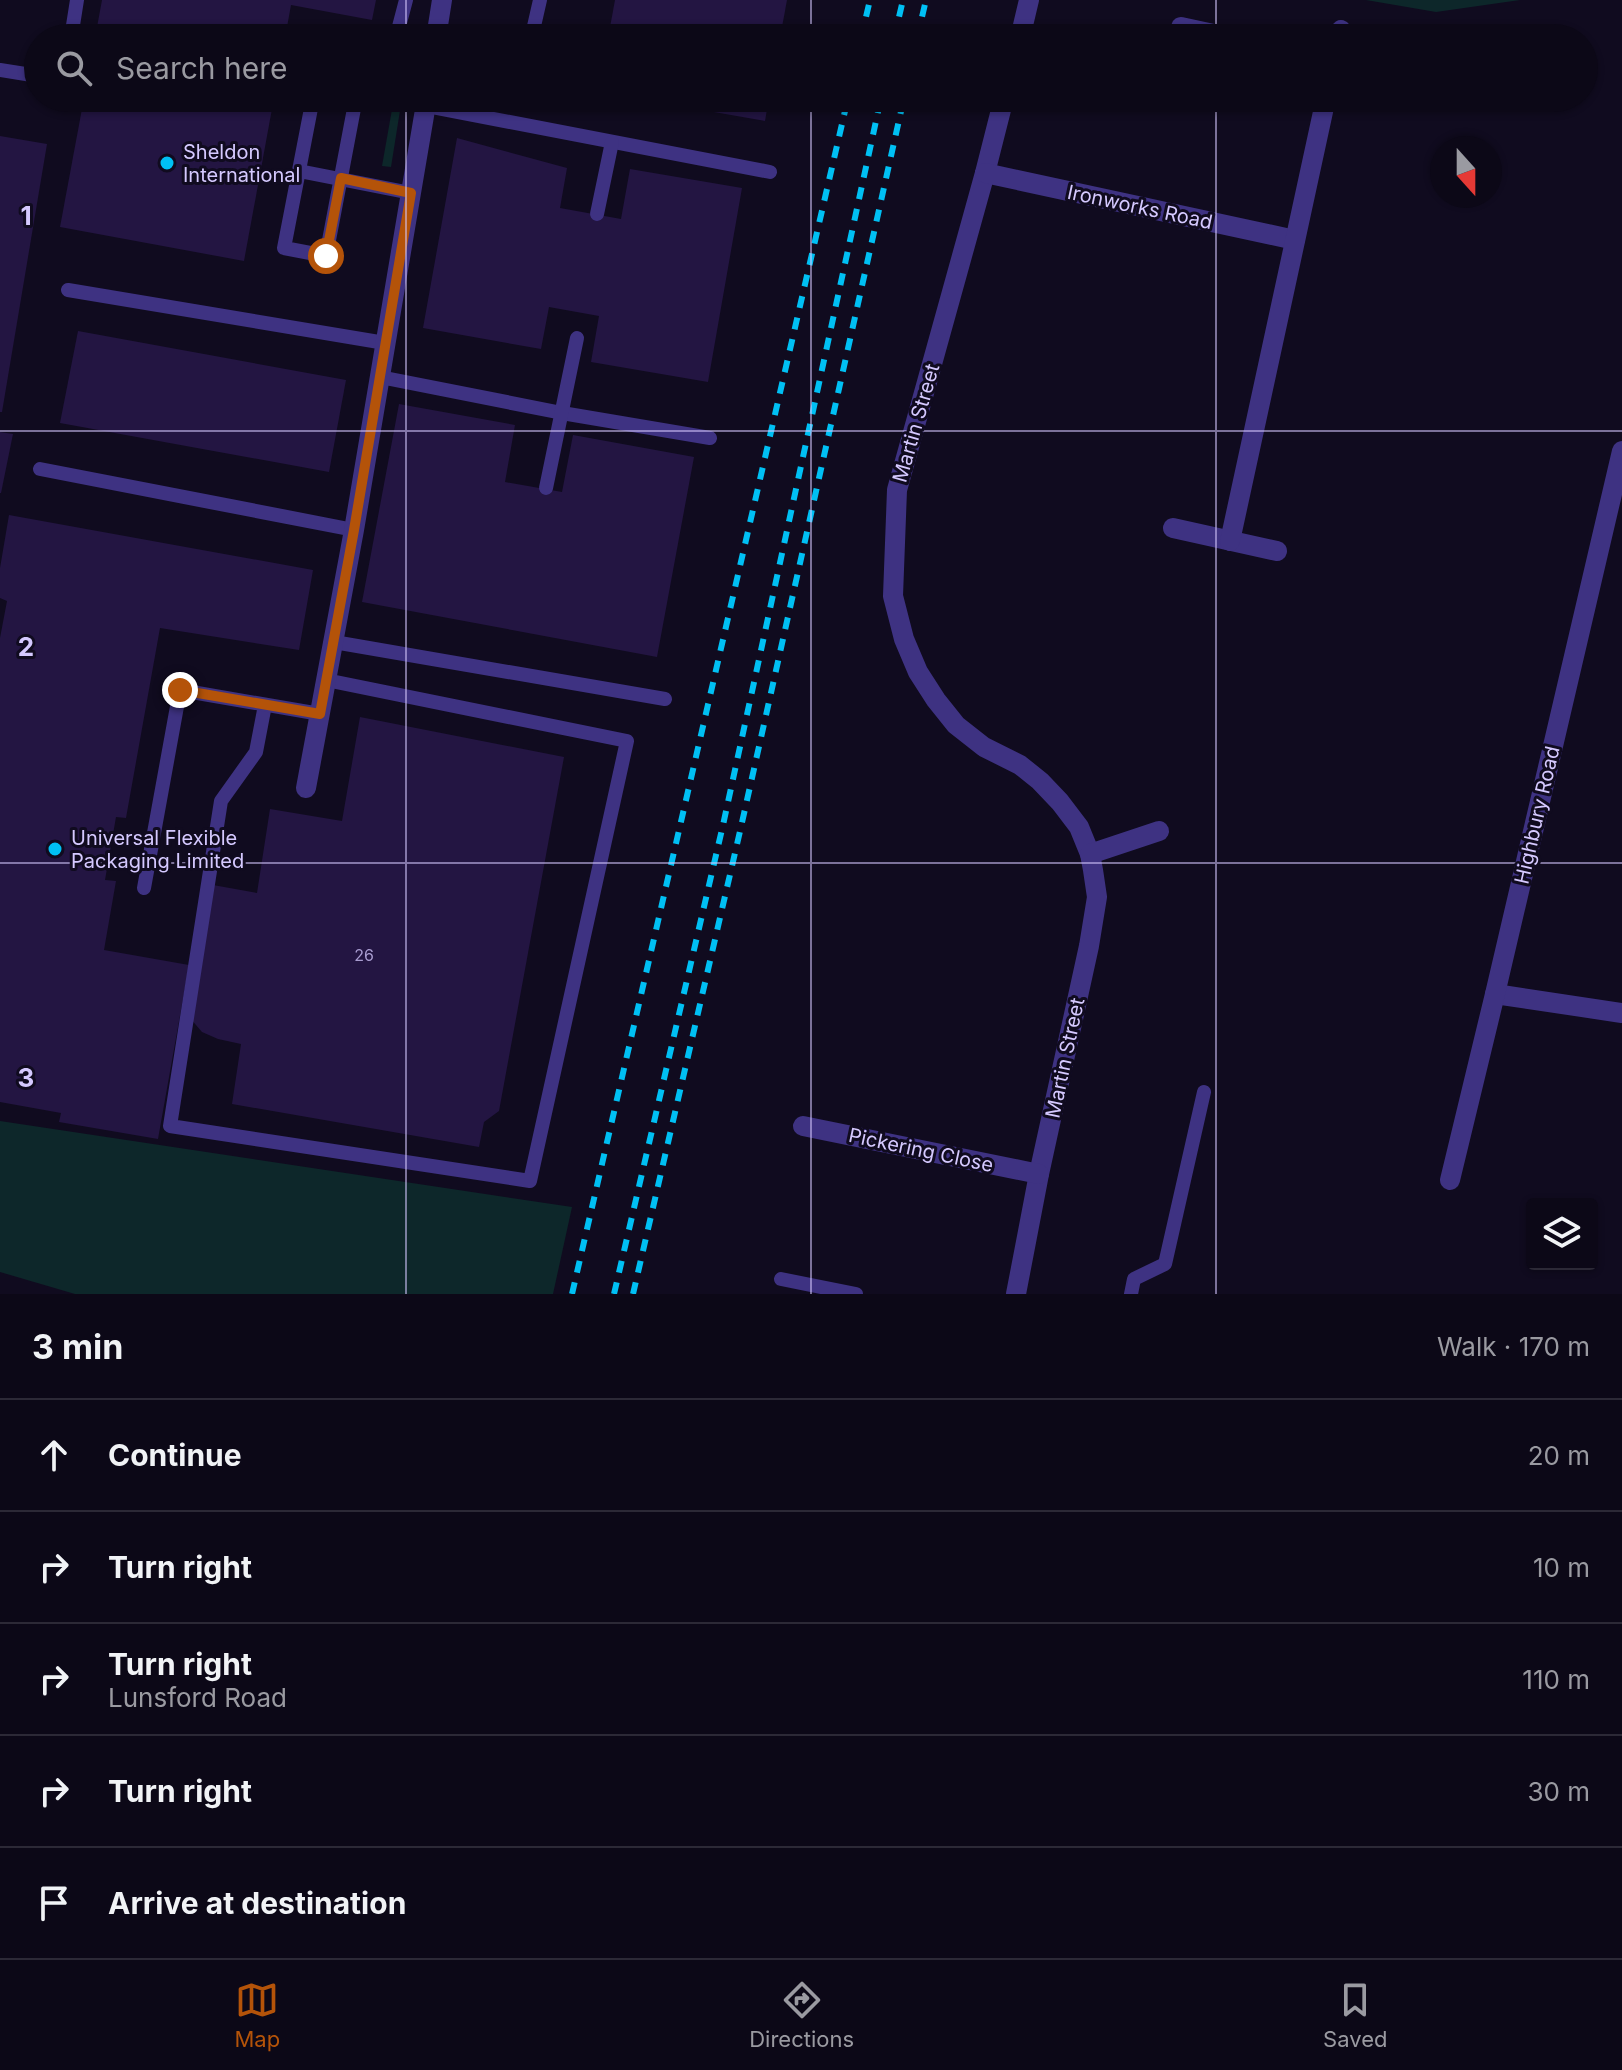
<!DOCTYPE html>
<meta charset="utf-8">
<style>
:root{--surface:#0c0817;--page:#151120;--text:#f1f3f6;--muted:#9a9aa1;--line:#2c2936;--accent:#b45309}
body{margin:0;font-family:Inter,sans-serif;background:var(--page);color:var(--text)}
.controls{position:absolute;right:24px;bottom:24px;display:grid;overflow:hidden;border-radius:8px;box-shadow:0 2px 6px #0004}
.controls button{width:72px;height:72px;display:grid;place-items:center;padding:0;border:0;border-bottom:2px solid var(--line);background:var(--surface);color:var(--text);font:40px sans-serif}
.compass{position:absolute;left:1430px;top:136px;width:72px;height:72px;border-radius:50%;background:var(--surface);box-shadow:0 2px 6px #0004;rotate:159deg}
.stop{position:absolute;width:24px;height:24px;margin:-18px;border:6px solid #b45309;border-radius:50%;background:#fff}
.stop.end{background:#b45309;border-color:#fff;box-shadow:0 2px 8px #0008}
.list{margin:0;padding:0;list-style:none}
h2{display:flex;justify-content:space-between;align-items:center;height:104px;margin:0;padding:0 32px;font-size:34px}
h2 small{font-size:26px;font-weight:400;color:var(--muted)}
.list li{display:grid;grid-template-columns:52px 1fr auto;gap:24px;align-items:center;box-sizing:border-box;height:112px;padding:0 32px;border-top:2px solid var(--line)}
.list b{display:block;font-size:30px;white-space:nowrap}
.list p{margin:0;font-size:26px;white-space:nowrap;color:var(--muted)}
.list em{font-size:26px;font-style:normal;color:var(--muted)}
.icon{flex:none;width:44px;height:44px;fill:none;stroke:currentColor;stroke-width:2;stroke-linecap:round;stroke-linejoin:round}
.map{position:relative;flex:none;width:1622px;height:1294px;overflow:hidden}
.search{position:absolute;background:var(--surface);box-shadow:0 2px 6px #0004;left:24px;right:24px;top:24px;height:88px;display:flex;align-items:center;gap:20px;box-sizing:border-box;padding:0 28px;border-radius:44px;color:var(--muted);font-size:30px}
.sheet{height:664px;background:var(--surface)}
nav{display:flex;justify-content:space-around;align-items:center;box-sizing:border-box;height:112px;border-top:2px solid var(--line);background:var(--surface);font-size:22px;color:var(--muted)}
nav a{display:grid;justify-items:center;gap:4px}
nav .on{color:var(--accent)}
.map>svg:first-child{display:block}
.green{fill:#0d272a}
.building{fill:#231542}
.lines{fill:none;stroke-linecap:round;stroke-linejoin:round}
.service{stroke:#3e3282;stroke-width:14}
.minor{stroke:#3e3282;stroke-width:20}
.rail{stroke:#00c0f4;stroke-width:6;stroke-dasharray:12 10;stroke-linecap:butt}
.route{stroke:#b45309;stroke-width:10}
.grid{fill:none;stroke:#d5c9ff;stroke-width:2;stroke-opacity:0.55}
.poi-dot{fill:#00c0f4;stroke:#100b1f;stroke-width:3}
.labels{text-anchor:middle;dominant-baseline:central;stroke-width:6;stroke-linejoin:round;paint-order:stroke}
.number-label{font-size:16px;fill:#a89cd0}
.poi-label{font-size:20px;fill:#d5c9ff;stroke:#100b1f;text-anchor:start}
.street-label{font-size:20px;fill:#d5c9ff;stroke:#100b1f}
.grid-label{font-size:26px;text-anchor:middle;font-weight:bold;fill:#d5c9ff;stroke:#100b1f;stroke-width:6;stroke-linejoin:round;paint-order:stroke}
</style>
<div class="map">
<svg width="1622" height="1294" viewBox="0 0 1622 1294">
<rect width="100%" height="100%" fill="#100b1f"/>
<g class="green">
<path d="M1366 0H1520L1436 12Z"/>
<path d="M394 98H402L391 167 382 166Z"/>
<path d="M0 1121 572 1207 553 1294H75L0 1272Z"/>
</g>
<g class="building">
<path d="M102 0H376L372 20 291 5 285 38H95Z"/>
<path d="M615 0H787L780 38H608Z"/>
<path d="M84 98H274L244 261 60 227Z"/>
<path d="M645 98H769L765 121 645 100Z"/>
<path d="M0 136 47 144 2 412H0Z"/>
<path d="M457 138 567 168 560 208 621 219 630 169 742 188 708 382 591 362 599 316 549 307 541 349 423 328Z"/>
<path d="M78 331 346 380 329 472 60 423Z"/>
<path d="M399 404 515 425 505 482 562 492 573 435 694 457 657 657 362 602Z"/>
<path d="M0 432 13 434 1 493H0Z"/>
<path d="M9 515 313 570 299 650 160 628 126 818 116 817 105 880 116 881 104 950 189 965 158 1139 59 1122 61 1113 0 1102V638L7 601 0 598V568Z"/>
<path d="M360 717 564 757 499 1111 484 1122 479 1147 232 1104 241 1044 218 1039 202 1032 190 1018 213 885 257 893 270 809 342 821Z"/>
</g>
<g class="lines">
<g class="service">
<path d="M532 35 540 0"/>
<path d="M71 38 77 0"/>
<path d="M396 38 406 0"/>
<path d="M0 70 38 76"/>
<path d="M313 98 284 248 326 256 356 98"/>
<path d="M426 106 770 172"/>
<path d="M299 171 411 193"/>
<path d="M597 214 612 142"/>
<path d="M68 290 385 343"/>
<path d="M380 377 562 413 710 438"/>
<path d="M40 469 354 530"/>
<path d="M546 488 577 338"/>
<path d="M334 642 665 699"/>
<path d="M265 705 256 752 221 801 170 1126 530 1181 627 741 326 680"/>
<path d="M144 888 180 690 320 714"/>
<path d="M781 1279 856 1294"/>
<path d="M1131 1294 1134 1279 1165 1264 1204 1092"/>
</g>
<g class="minor">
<path d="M1181 27 1232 38"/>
<path d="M436 38 442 0"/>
<path d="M1020 38 1029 0"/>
<path d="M1339 38 1341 30"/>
<path d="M1004 98 985 173 897 490 893 596 904 639 918 672 936 700 956 725 984 747 1020 765 1040 781 1060 802 1079 827 1090 854 1093 870 1097 897 1089 946 1039 1174 1016 1294"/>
<path d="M985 173 1295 240"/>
<path d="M1173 528 1277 551"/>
<path d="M1230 541 1326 98"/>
<path d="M306 788 354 530 427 98"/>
<path d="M1090 854 1159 831"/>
<path d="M1495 994 1622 1013"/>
<path d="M803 1126 1039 1174"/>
<path d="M1450 1180 1495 994 1622 451"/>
</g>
<g class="rail">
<path d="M861 38 870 0"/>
<path d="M894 38 903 0"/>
<path d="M917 38 926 0"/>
<path d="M572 1294 848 98"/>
<path d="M614 1294 723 825 881 98"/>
<path d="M633 1294 741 827 904 98"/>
</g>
</g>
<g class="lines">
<path class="route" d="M180 690 320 714 354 530 411 193 341 178 326 256"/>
</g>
<path class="grid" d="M406 0V38M811 0V38M1216 0V38M406 98V1294M811 98V1294M1216 98V1294M0 431H1622M0 863H1622"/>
<g class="poi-dot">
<circle cx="167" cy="163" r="8"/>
<circle cx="55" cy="849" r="8"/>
</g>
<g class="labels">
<g class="number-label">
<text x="364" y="955">26</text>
</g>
<g class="poi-label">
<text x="183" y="152">Sheldon<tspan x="183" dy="23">International</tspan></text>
<text x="71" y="838">Universal Flexible<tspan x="71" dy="23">Packaging Limited</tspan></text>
</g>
<g class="street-label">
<text transform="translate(1140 207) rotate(12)">Ironworks Road</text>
<text transform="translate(916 423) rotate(-74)">Martin Street</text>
<text transform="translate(1537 815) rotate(-77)">Highbury Road</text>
<text transform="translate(1065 1058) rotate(-78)">Martin Street</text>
<text transform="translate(921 1150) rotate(12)">Pickering Close</text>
</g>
</g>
<g class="grid-label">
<text x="26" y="225">1</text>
<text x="26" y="656">2</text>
<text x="26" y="1087">3</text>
</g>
</svg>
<div class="controls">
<button><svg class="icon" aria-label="layers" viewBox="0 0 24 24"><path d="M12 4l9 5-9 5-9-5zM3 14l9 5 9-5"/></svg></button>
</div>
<svg class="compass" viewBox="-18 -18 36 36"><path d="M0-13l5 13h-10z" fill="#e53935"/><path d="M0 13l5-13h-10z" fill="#9a9aa1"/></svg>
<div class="stop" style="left:326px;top:256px"></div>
<div class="stop end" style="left:180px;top:690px"></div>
<div class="search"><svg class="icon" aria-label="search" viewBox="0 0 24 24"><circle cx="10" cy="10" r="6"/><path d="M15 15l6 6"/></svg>Search here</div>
</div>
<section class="sheet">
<h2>3 min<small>Walk · 170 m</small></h2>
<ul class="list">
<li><svg class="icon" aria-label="ahead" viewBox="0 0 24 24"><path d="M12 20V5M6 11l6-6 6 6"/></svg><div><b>Continue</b></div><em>20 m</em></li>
<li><svg class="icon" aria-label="right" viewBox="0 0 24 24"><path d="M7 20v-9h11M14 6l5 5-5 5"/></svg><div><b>Turn right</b></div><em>10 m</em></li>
<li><svg class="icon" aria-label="right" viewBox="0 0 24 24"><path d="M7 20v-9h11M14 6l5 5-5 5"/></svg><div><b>Turn right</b><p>Lunsford Road</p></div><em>110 m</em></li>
<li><svg class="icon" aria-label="right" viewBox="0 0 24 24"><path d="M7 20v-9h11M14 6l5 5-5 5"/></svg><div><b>Turn right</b></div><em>30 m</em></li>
<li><svg class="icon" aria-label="arrive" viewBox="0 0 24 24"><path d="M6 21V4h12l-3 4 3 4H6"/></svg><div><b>Arrive at destination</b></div></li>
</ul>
</section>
<nav>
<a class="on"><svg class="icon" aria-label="map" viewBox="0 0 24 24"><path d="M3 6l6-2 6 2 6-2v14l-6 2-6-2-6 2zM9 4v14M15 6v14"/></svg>Map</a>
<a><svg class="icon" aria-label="directions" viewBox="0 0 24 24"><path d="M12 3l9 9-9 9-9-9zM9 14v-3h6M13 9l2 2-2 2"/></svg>Directions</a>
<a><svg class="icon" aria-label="saved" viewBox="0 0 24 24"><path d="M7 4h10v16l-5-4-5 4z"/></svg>Saved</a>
</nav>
